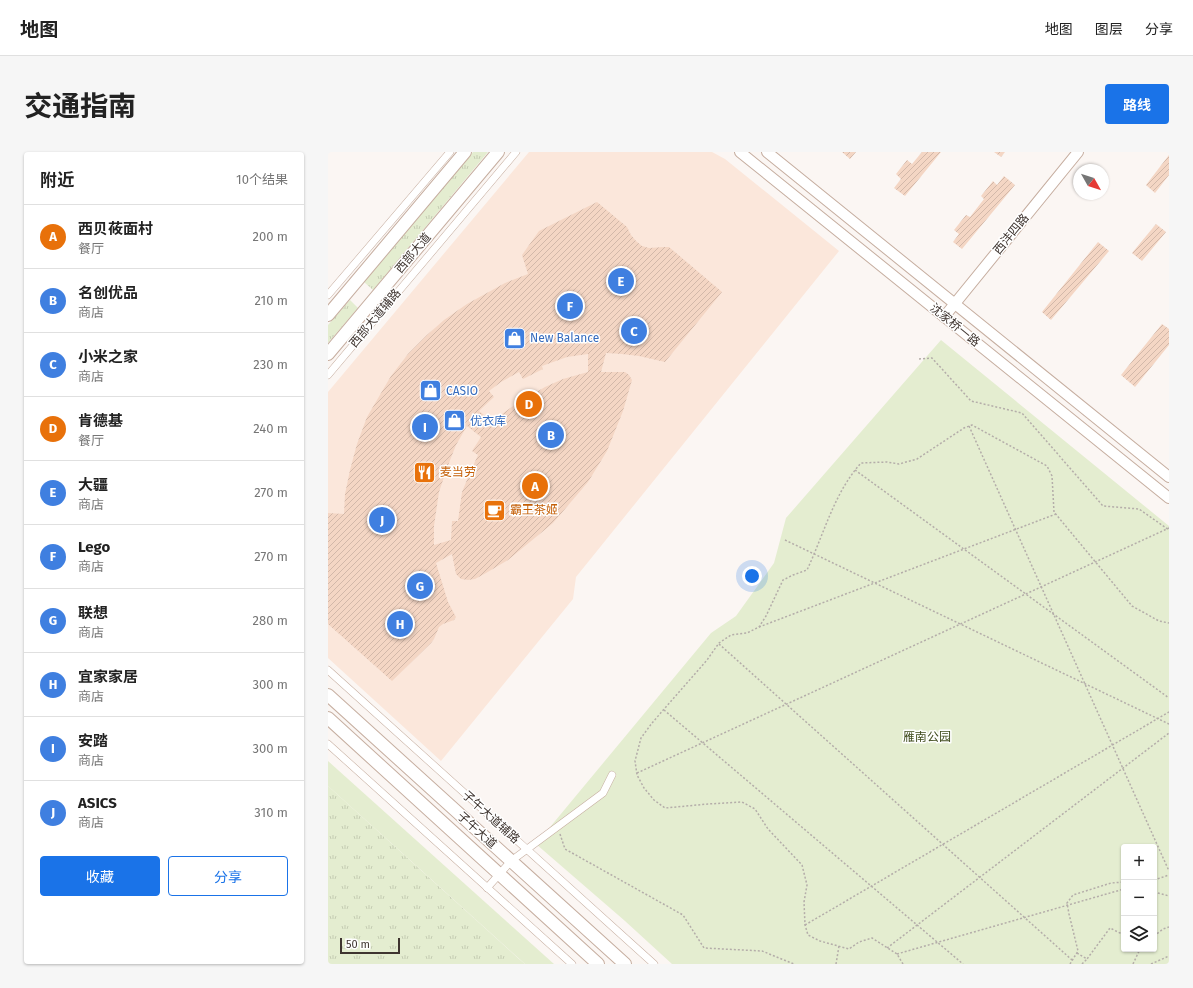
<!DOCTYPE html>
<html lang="zh">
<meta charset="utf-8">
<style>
:root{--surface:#fff;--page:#f6f6f6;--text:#222;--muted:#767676;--line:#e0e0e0;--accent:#1a73e8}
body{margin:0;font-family:"Fira Sans","Noto Sans SC",sans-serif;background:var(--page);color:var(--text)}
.controls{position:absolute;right:12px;bottom:12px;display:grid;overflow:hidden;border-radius:4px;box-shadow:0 1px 3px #0004}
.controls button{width:36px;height:36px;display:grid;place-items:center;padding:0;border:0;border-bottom:1px solid var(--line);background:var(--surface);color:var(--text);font:20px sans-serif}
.compass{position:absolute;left:745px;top:12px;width:36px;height:36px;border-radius:50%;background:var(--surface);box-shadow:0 1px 3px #0004;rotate:129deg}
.scale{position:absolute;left:12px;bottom:10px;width:60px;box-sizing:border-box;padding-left:4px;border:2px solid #3f3530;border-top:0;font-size:11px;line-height:14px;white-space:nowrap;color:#3f3530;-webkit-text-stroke:3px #fff;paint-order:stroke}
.you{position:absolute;left:424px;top:424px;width:14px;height:14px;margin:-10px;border:3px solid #fff;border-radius:50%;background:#1a73e8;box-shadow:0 0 0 6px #1a73e833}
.badge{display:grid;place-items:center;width:26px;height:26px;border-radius:50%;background:var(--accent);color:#fff;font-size:13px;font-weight:700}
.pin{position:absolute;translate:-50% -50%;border:2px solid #fff;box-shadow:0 1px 4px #0006}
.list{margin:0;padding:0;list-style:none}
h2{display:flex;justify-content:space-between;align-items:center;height:52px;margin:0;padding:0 16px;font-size:17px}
h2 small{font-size:13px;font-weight:400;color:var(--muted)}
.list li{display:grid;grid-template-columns:26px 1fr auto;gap:12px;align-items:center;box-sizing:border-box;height:64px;padding:0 16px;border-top:1px solid var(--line)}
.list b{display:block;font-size:15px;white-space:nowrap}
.list p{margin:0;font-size:13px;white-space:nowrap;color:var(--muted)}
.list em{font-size:13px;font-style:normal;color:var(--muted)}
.actions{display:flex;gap:8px;padding:12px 16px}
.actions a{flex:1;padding:9px 0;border:1px solid var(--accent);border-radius:4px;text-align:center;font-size:14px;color:var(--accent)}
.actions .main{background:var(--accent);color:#fff}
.icon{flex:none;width:22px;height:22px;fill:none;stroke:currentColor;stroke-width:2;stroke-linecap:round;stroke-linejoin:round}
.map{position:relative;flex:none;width:841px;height:812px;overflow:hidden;border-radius:4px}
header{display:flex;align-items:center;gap:24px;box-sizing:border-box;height:56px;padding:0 20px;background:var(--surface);border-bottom:1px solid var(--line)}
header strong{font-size:19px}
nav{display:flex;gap:22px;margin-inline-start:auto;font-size:14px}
.intro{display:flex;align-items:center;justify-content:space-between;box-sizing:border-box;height:96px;padding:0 24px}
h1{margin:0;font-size:28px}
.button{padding:10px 18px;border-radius:4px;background:var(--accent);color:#fff;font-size:14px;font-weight:700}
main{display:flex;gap:24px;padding:0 24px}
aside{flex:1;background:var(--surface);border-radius:4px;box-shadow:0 1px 3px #0004}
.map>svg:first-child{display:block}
.built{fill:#fbe7db}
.grass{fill:url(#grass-tufts)}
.park{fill:#e4edd0;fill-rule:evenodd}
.building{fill:url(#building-hatch);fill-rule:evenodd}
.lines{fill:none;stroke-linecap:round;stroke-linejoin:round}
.street-casing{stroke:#c6aea0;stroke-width:8}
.secondary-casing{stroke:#c6aea0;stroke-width:12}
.primary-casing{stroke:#c6aea0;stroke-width:14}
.path{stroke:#b4ada9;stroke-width:1.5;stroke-dasharray:2 2;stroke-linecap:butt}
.street{stroke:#fff;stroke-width:7}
.secondary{stroke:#fff;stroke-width:10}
.primary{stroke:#fff;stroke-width:12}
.path-bridge{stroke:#b4ada9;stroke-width:1.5;stroke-dasharray:2 2;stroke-linecap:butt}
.labels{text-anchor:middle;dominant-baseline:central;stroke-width:3;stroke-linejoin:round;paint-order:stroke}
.street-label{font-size:12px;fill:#3f3530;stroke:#fff}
.shop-label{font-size:12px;fill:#366cbe;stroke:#fff;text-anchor:start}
.food-label{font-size:12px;fill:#c56008;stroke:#fff;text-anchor:start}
.park-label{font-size:12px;fill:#414d1e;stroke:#fff}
</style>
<header>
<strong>地图</strong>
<nav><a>地图</a><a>图层</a><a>分享</a></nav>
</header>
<div class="intro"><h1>交通指南</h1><a class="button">路线</a></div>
<main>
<aside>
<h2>附近<small>10个结果</small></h2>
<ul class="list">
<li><span class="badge" style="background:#e8710a">A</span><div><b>西贝莜面村</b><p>餐厅</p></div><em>200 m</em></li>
<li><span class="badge" style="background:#3f7fe0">B</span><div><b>名创优品</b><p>商店</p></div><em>210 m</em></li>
<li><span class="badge" style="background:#3f7fe0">C</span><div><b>小米之家</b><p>商店</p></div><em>230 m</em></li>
<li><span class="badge" style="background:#e8710a">D</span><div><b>肯德基</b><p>餐厅</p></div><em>240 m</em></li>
<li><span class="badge" style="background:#3f7fe0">E</span><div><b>大疆</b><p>商店</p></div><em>270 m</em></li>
<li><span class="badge" style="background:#3f7fe0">F</span><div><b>Lego</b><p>商店</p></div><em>270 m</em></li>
<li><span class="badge" style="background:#3f7fe0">G</span><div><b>联想</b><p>商店</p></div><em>280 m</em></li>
<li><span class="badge" style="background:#3f7fe0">H</span><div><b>宜家家居</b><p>商店</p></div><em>300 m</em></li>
<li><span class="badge" style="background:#3f7fe0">I</span><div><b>安踏</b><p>商店</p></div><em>300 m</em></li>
<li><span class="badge" style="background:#3f7fe0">J</span><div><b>ASICS</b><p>商店</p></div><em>310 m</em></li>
</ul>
<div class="actions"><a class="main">收藏</a><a>分享</a></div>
</aside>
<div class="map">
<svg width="841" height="812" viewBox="0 0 841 812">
<defs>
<pattern id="grass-tufts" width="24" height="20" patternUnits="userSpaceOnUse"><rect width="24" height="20" fill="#e4edd0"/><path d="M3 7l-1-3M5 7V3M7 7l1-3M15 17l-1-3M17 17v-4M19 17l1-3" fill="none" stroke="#c5ccb3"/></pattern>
<pattern id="building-hatch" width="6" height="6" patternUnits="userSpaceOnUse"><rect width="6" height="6" fill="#f4d6c4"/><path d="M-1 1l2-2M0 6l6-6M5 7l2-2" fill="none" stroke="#d2b8a9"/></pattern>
</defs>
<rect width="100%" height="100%" fill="#fbf6f3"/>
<path class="built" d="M201 0H384L397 7 511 99 248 425 245 447 113 609 0 506V240Z"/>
<g class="grass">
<path d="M145 0H160L45 138 36 130Z"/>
<path d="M22 148 30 156 0 191V173Z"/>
<path d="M0 634 191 807 197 812H0Z"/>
</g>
<g class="park">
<path d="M613 188 841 374V812H344L297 769 208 692 383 481 408 464 446 411 458 366ZM796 695H826V797H796Z"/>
<path d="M0 609 226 812H197L0 634Z"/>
</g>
<g class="building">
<path d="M514 0H528L522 7Z"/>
<path d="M594 0H613L577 44 566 36 573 27 568 22 579 8 584 12Z"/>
<path d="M666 0H677L673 5Z"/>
<path d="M841 3V23L827 41 818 33Z"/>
<path d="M676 24 687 33 634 97 625 90 631 82 626 78 638 63 642 65 656 47 653 44 665 29 669 33Z"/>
<path d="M269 50 299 75 303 83 308 89 314 94 321 96 336 95H341L394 140 337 210 311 204 294 202 278 201 273 220H297L301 223 304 228 295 259 279 299 260 330 225 371 180 408 158 421 147 427 140 428 133 427 128 422 124 402 108 411 120 450 128 465 126 468 115 472 111 475 106 487 103 491 64 529 0 472V361L16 362 17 342 22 318 29 292 39 265 63 224 80 202 99 183 116 168 139 152 177 131 200 122 194 103 211 79ZM260 202V220L235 227 217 235 188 252 174 262 166 271 151 259 166 245 161 239 173 230 191 220 195 227 215 217 214 214 239 205ZM139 274 153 285 144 299 150 303 141 323 134 340 130 369H124L123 388 106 393V374L111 340 119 316 128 293Z"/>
<path d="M828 72 838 80 814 109 804 101Z"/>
<path d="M770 90 781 99 723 168 714 160Z"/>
<path d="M834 172 841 177V193L807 235 793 223Z"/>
</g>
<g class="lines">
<defs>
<g id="street">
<path d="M0 143 122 0"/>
<path d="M0 223 188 0"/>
<path d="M0 518 326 812"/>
<path d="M0 592 244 812"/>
<path d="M159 736 183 709 275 641 284 623"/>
</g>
<g id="secondary">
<path d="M412 0 841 346"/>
<path d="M439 0 841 325"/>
<path d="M616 165 750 0"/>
</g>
<g id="primary">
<path d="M0 163 137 0"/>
<path d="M0 202 170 0"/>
<path d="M0 543 297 812"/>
<path d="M0 566 270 812"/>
</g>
</defs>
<use href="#street" class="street-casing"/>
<use href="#secondary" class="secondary-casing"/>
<use href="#primary" class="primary-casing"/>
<g class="path">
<path d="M641 274 841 719"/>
<path d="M527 318 841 546"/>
<path d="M457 388 841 572"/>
<path d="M431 475 728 362"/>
<path d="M391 492 744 808"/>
<path d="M336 558 635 812"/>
<path d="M309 621 841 376"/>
<path d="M232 682 237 697 355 763 376 796 434 799 466 812"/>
<path d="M826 728 841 723"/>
<path d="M826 740 841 744"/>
<path d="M477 773 841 560"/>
<path d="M826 784 835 777 841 775"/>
<path d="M559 796 841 581"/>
<path d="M749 801 759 807 782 776 796 783"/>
<path d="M569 802 796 737"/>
<path d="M508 812 511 794"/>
<path d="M575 812 569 802 544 786 531 790 521 797 492 789 480 783 477 773 476 750 479 733 474 713 440 677 427 657 414 650 380 652 337 656 326 648 316 636 309 623 307 609 313 586 324 571 379 508 391 491 403 483 419 481 431 475 438 464 455 428 465 423 479 418C496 382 506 341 533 311L559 310 571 312 589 307 636 276 644 273 719 314 724 324 726 360 804 454 831 469 841 471"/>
<path d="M742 812 750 799 741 762 739 751 745 743 783 731 796 730"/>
<path d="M754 812 759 807"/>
<path d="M805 812 812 797"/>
<path d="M823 812 841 804"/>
</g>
<use href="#street" class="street"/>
<use href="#secondary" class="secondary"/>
<use href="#primary" class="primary"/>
<path class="path-bridge" d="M591 207 604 206 643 249 694 261 775 354 811 357 841 378"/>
</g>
<defs>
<symbol id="shop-square" viewBox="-11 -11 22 22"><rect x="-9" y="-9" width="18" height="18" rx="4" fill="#3f7fe0" stroke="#fff"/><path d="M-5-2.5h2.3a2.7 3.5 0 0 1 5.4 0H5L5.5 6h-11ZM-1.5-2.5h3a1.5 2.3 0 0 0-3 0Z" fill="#fff"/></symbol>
<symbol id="restaurant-square" viewBox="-11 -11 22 22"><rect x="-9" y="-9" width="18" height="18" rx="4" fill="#e8710a" stroke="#fff"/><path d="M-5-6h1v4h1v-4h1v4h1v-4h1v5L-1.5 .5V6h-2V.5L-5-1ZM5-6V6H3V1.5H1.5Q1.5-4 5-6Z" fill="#fff"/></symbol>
<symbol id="cafe-square" viewBox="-11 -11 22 22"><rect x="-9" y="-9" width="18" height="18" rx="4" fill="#e8710a" stroke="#fff"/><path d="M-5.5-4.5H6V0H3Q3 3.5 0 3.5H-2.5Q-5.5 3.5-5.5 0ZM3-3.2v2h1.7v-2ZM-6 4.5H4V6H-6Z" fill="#fff"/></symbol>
</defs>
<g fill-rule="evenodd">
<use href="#shop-square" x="174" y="174" width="25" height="25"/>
<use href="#shop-square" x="90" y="226" width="25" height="25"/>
<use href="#shop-square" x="114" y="256" width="25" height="25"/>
<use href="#restaurant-square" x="84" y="308" width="25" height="25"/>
<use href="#cafe-square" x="154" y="346" width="25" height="25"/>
</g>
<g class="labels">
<g class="street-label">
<text transform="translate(683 82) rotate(-51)">西沣四路</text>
<text transform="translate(85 101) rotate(-50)">西部大道</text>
<text transform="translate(47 166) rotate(-50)">西部大道辅路</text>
<text transform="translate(627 173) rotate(39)">沈家桥一路</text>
<text transform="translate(163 665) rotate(42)">子午大道辅路</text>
<text transform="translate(149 678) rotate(42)">子午大道</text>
</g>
<g class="shop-label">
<text x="202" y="186">New Balance</text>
<text x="118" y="239">CASIO</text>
<text x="142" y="269">优衣库</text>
</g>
<g class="food-label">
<text x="112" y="320">麦当劳</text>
<text x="182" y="358">霸王茶姬</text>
</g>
<g class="park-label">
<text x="599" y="585">雁南公园</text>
</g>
</g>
</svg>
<div class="controls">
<button>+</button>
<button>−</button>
<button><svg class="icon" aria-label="layers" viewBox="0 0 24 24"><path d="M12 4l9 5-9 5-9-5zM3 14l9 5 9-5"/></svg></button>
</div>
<svg class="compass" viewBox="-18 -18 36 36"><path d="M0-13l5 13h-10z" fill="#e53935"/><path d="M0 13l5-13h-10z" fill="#767676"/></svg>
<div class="scale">50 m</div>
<div class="you"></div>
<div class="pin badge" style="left:207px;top:334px;background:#e8710a">A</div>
<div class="pin badge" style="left:223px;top:283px;background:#3f7fe0">B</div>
<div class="pin badge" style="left:306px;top:179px;background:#3f7fe0">C</div>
<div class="pin badge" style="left:201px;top:252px;background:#e8710a">D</div>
<div class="pin badge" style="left:293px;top:129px;background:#3f7fe0">E</div>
<div class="pin badge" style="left:242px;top:154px;background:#3f7fe0">F</div>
<div class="pin badge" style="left:92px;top:434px;background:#3f7fe0">G</div>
<div class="pin badge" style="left:72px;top:472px;background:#3f7fe0">H</div>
<div class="pin badge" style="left:97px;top:275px;background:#3f7fe0">I</div>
<div class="pin badge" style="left:54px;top:368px;background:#3f7fe0">J</div>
</div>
</main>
